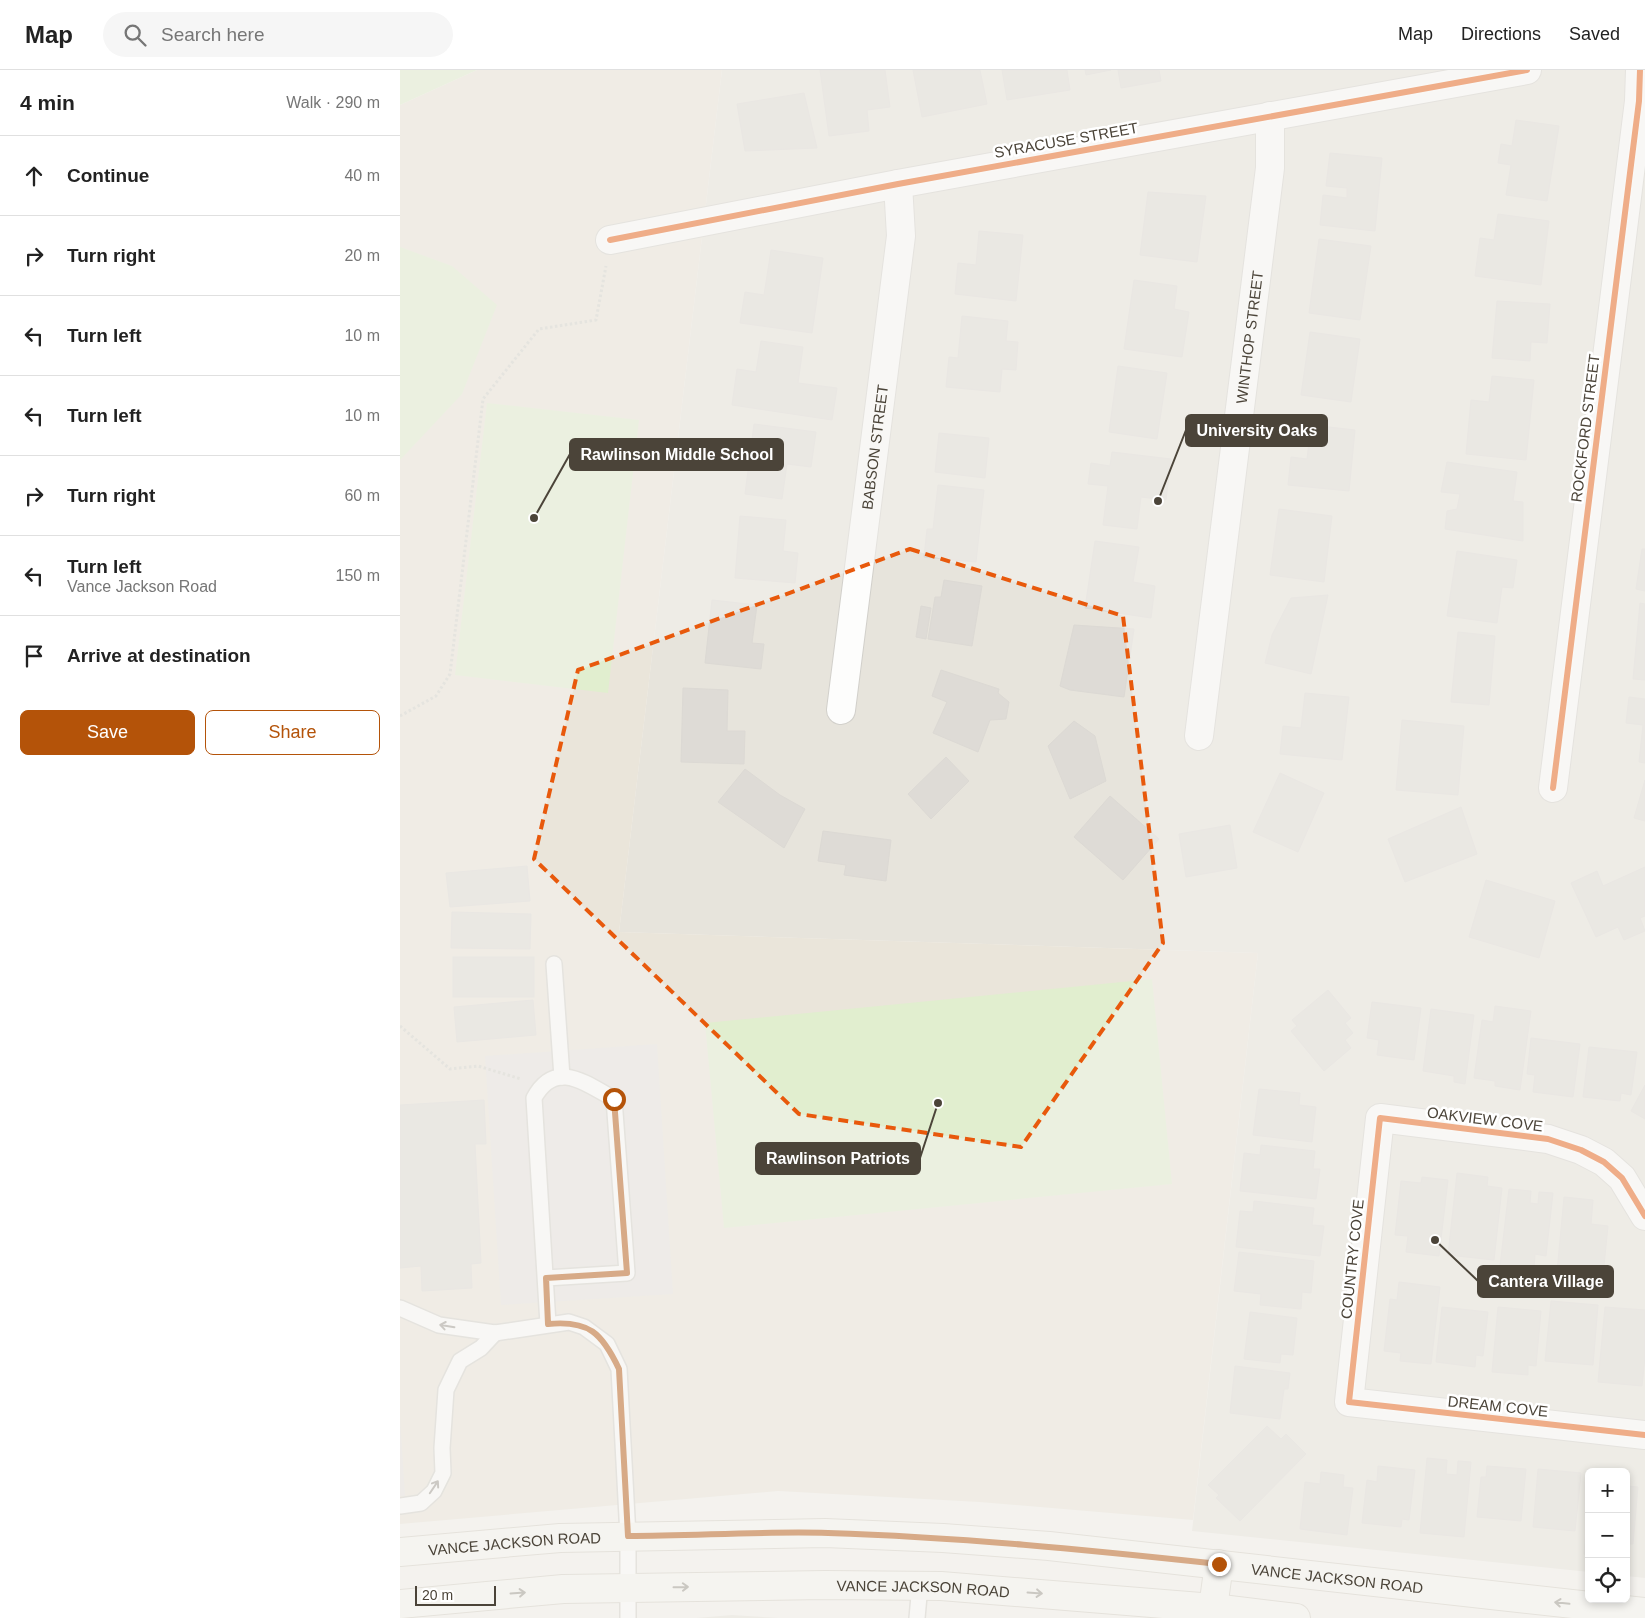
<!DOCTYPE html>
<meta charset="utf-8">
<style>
:root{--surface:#fff;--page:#f6f6f6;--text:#222;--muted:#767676;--line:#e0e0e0;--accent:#b45309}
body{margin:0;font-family:Helvetica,sans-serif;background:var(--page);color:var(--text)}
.controls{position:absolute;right:15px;bottom:15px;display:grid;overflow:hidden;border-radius:8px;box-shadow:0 2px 8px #0003}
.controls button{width:45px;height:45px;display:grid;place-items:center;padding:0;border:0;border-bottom:1px solid var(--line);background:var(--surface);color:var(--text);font:25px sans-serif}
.scale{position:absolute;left:15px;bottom:12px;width:81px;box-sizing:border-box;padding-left:5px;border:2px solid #4b4439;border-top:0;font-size:14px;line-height:18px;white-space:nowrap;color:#4b4439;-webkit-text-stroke:4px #fff;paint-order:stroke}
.stop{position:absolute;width:15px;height:15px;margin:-11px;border:4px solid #b45309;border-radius:50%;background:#fff}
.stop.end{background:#b45309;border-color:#fff;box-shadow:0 1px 5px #0008}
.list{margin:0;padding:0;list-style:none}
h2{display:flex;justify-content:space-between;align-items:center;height:65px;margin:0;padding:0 20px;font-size:21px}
h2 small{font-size:16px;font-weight:400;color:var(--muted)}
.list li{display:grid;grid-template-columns:32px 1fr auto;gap:15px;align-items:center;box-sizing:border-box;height:80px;padding:0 20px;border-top:1px solid var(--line)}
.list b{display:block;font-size:19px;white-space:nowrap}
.list p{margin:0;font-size:16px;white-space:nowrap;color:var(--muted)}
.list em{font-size:16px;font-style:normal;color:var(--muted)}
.actions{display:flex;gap:10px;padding:15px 20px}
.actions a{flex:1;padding:11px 0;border:1px solid var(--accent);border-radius:8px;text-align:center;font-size:18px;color:var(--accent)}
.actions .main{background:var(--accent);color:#fff}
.icon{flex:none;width:28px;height:28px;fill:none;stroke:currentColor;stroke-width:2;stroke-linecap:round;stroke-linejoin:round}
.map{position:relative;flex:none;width:1245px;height:1548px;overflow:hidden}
header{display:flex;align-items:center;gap:30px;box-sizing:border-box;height:70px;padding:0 25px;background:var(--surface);border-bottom:1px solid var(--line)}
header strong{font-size:24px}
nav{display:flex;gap:28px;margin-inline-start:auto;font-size:18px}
.search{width:350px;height:45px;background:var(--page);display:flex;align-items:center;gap:12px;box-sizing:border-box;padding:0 18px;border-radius:28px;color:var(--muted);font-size:19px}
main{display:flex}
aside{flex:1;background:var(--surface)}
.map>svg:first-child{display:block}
.residential{fill:#e7e4dc}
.education{fill:#eae5da}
.green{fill:#e1eecf}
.parking{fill:#e6e3df}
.building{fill:#dedbd6;stroke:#dcd9d4}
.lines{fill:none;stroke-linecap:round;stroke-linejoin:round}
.lane-casing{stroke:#d2d0cb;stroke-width:18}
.street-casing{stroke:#d2d0cb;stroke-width:30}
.secondary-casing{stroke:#d3cfc5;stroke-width:30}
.path{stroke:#d3d2cc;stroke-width:3;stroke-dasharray:2.5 2.5;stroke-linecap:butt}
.lane{stroke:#fdfdfc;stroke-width:15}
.street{stroke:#fdfdfc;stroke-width:28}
.secondary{stroke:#f7f6f1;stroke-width:28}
.cycleway-casing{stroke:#fff;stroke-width:9}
.cycleway{stroke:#e8590c;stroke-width:6}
.oneway{stroke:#9b9791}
.oneway2{stroke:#98948c}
.route{stroke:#b45309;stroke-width:6}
.marked{fill:none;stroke:#e8590c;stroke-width:4;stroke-dasharray:10 6;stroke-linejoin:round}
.labels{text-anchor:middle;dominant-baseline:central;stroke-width:5;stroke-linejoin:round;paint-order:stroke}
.street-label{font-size:15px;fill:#4b4439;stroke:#fff}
.leader{fill:none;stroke:#4b4439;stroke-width:2}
.callout-dot{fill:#4b4439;stroke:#fff;stroke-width:2}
.callout{fill:#4b4439;stroke:#4b4439;stroke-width:2}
.callout-label{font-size:16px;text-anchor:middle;font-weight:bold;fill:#fff}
</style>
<header>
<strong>Map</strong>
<div class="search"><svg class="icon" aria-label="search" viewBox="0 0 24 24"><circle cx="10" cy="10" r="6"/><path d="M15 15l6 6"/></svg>Search here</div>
<nav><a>Map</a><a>Directions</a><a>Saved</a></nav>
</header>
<main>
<aside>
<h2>4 min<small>Walk · 290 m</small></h2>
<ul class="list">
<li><svg class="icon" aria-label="ahead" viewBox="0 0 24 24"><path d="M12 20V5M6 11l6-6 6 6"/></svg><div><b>Continue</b></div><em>40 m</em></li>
<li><svg class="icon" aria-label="right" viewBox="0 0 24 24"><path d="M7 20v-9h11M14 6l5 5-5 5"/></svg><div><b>Turn right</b></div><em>20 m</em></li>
<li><svg class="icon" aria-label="left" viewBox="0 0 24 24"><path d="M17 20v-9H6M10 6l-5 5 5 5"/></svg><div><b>Turn left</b></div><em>10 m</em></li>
<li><svg class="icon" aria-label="left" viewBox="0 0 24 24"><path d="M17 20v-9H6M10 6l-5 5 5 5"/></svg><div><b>Turn left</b></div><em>10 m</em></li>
<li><svg class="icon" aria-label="right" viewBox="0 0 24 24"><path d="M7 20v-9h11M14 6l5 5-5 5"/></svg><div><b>Turn right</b></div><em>60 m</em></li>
<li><svg class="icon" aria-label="left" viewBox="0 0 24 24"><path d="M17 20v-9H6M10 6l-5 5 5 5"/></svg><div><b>Turn left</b><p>Vance Jackson Road</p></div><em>150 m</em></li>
<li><svg class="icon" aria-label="arrive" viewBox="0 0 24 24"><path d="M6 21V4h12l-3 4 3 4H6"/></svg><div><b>Arrive at destination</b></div></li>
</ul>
<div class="actions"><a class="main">Save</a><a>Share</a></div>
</aside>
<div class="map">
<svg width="1245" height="1548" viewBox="0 0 1245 1548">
<rect width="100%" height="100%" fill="#f4f2ee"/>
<g class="residential">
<path d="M322 0H1245V1508L1226 1506V1402H1189V1502L792 1461 858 883 219 862Z"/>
<path d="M332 1545 379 1548H296Z"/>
</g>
<path class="education" d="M77 0H322L219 862 858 883 793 1450 579 1432 378 1421 0 1454V35Z"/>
<g class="green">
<path d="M0 0H77L0 35Z"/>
<path d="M0 177 52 196 97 235 62 324 0 390Z"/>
<path d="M87 333 239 350 208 623 55 605Z"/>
<path d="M752 909 772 1114 324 1158 305 953Z"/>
</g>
<g class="parking">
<path d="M257 974 273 1224 101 1235 85 986Z"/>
<path d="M0 1347 5 1426H0Z"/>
</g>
<g class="building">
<path d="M420 0H485L490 37 467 40 469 61 429 66Z"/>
<path d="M513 0H580L587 34 522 47Z"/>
<path d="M602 0H667L670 20 607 30Z"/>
<path d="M685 0H711L686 5Z"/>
<path d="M718 0H759L761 11 721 18Z"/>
<path d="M404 23 417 78 345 81 337 34Z"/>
<path d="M1116 50 1159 56 1147 131 1106 125 1111 95 1098 93 1101 74 1112 76Z"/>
<path d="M930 83 982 88 975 161 920 155 923 125 947 128V118L926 116Z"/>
<path d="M748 122 806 126 797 192 740 185Z"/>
<path d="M1098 144 1149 151 1141 215 1075 206 1080 168 1094 170Z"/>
<path d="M579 161 623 165 616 231 555 224 558 193 576 195Z"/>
<path d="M919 169 971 176 960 250 909 243Z"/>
<path d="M371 180 423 188 412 263 340 253 345 222 364 225Z"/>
<path d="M734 210 777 216 774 239 789 242 782 287 724 279Z"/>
<path d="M1097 231 1150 234 1147 273 1131 272 1130 291 1092 288Z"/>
<path d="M562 246 608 251 606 271 618 272 616 300 602 299 600 322 546 317 549 287 558 288Z"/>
<path d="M910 262 960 269 951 332 901 325Z"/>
<path d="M361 271 403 277 398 313 437 318 432 350 332 335 337 299 356 302Z"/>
<path d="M718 296 767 303 757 369 709 362Z"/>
<path d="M1092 306 1134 310 1126 390 1066 384 1071 330 1089 332Z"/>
<path d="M354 354 416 362 411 397 387 394 382 429 345 424Z"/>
<path d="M911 355 955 360 949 421 888 415 891 387 907 389Z"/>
<path d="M539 363 589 368 585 408 535 402Z"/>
<path d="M712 382 771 389 766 430 741 427 737 459 703 455 708 416 688 414 691 393 710 396Z"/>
<path d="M1047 392 1117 402 1113 431 1123 432V471L1045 459 1047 441 1057 439 1060 424 1041 422Z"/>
<path d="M538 415 584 420 576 492 524 487 527 459H533Z"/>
<path d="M879 439 932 446 924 512 870 505Z"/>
<path d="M340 446 386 450 383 481 398 483 395 513 335 508Z"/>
<path d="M695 471 739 477 733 512 755 516 751 548 685 538Z"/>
<path d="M1242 479H1245V521L1236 519Z"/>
<path d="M1057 481 1117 490 1113 518 1102 517 1097 553 1047 546Z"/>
<path d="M544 510 582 516 572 576 528 569 535 527H541Z"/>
<path d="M928 525 911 604 865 593 872 565 891 528Z"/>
<path d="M312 530 357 535 352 573 364 574 361 599 305 593Z"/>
<path d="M1240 533 1245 534V610L1233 609Z"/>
<path d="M521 536 531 538 526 569 516 567Z"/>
<path d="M674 555 734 559 724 627 670 620 660 616Z"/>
<path d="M1058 562 1095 566 1089 635 1051 632Z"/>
<path d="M541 600 599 619 598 623 609 632 606 649 590 650 578 682 533 663 547 632 532 626Z"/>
<path d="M283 618 328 620 327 661H345L344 694 281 692Z"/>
<path d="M905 623 949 627 942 690 880 684 883 656 901 658Z"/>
<path d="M1229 627 1245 629V693L1239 692 1243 655 1226 653Z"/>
<path d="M1002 650 1064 656 1058 725 996 720Z"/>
<path d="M674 651 695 666 706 711 670 729 648 676Z"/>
<path d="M546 687 569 711 531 749 508 724Z"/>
<path d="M345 699 380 725 405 739 384 778 318 732Z"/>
<path d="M880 703 924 723 898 782 853 762Z"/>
<path d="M1245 710V751L1234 748Z"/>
<path d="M710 726 759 769 723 810 674 767Z"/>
<path d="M1061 737 1077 784 1005 812 988 769Z"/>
<path d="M830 755 837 798 786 807 779 764Z"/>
<path d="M423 761 491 770 486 811 444 805 446 795 418 791Z"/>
<path d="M127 796 130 831 50 837 46 803Z"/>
<path d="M1245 797V846L1240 848 1245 861 1224 870 1218 857 1196 867 1171 813 1197 801 1203 816Z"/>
<path d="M1086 810 1155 831 1139 888 1069 867Z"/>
<path d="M52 842 131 844 130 879 51 878Z"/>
<rect x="53" y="887" width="81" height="40"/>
<path d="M928 920 951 948 945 953 953 963 945 970 951 978 924 1001 891 961 897 956 892 950Z"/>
<path d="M133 930 136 965 57 972 54 937Z"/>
<path d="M972 932 1021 938 1014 990 977 985 979 970 967 968Z"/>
<path d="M1095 936 1131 941 1120 1020 1095 1016V1011L1074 1008 1082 950 1093 952Z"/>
<path d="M1031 939 1074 945 1065 1014 1054 1012V1006L1023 1001Z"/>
<path d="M1131 968 1180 974 1173 1027 1133 1022 1135 1005 1127 1004Z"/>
<path d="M1189 977 1237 982 1231 1025 1221 1023 1220 1031 1183 1027Z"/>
<path d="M1245 1015V1049L1231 1041Z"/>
<path d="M859 1019 900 1023 899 1035 916 1037 912 1072 853 1065Z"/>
<path d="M84 1030 86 1074H75L81 1193 71 1194 72 1218 22 1221 21 1196 0 1198V1035Z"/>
<path d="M861 1075 915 1081 913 1099H920L916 1129 840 1121 844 1083 860 1085Z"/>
<path d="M1057 1103 1088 1107 1087 1116 1102 1118 1094 1190 1048 1185Z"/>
<path d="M1022 1107 1048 1110 1039 1186 1006 1182 1008 1166 995 1165 1001 1111 1021 1113Z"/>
<path d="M1109 1119 1131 1121 1130 1133 1138 1134 1139 1122 1153 1123 1146 1186 1135 1184 1134 1199 1100 1196Z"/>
<path d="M1164 1127 1193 1130 1191 1154 1208 1156 1203 1206 1157 1202Z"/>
<path d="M854 1131 914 1138 912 1155 924 1156 920 1186 836 1177 840 1141 853 1142Z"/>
<path d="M839 1182 914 1191 911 1223 902 1222 901 1239 860 1235 861 1224 834 1221Z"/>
<path d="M999 1212 1040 1217 1031 1294 1000 1291 1001 1283 984 1281 990 1229 997 1230Z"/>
<path d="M1151 1231 1198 1235 1193 1295 1145 1291Z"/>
<path d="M1042 1237 1088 1242 1083 1286 1076 1285 1075 1297 1036 1292Z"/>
<path d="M1098 1237 1141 1241 1136 1296 1128 1295V1305L1092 1302Z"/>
<path d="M1205 1237 1245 1240V1287L1242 1316 1198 1312Z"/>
<path d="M850 1242 897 1248 893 1285 881 1284 880 1293 844 1289Z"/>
<path d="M835 1296 890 1303 888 1319H884L880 1349 830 1343Z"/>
<path d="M867 1356 881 1369 886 1364 906 1384 840 1451 816 1428 819 1425 808 1415Z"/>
<path d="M1027 1388 1047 1390 1046 1404 1057 1405 1058 1391 1071 1392 1064 1467 1020 1463Z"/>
<path d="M978 1396 1015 1400 1009 1450 1002 1449 1001 1457 962 1453 967 1410 977 1412Z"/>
<path d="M1087 1396 1126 1399 1121 1451 1077 1447 1081 1407H1086Z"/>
<path d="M1138 1399 1181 1403 1175 1461 1133 1457Z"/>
<path d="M921 1402 944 1405 943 1417 953 1418 947 1465 900 1459 905 1412 920 1414Z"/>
<path d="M1226 1416 1238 1417 1233 1474H1226Z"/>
<path d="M1189 1428V1485L1184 1484Z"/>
</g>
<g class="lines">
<defs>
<g id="lane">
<path d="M154 894 162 1007"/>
<path d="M146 1208 227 1203 214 1029C185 1013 155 989 134 1028L148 1254"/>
<path d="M0 1238 39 1255 95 1263 169 1252 184 1257 207 1274 219 1299 228 1466V1548"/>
<path d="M0 1436 21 1433 34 1421 43 1403 42 1378 46 1320 60 1291 81 1278 95 1263"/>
<path d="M517 1548 520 1515"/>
</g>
<g id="street">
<path d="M210 170 498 114 1127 0"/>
<path id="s1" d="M441 640 501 166 498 114"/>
<path id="s2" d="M799 666 870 98V46"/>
<path d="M1153 718 1239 31 1240 0"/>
<path d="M1245 1146 1222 1108 1204 1092 1181 1080 1148 1069 980 1048 949 1332 1245 1365"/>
</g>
<g id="secondary">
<path id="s3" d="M0 1482 160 1468 425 1463 543 1468 649 1476 1245 1542"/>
<path id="s4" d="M0 1534 163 1519 425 1515 541 1516 813 1538 896 1548"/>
<path d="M813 1538 819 1494"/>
</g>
</defs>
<use href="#lane" class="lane-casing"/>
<use href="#street" class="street-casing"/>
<use href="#secondary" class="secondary-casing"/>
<g class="path">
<path d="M0 646 36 626 50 604 83 329 139 259 196 250 206 196"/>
<path d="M0 956 50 999 78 996 121 1009"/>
</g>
<use href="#lane" class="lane"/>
<use href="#street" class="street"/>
<use href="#secondary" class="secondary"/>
<defs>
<g id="cycleway">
<path d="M210 170 498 114 1127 0"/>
<path d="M1153 718 1239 31 1240 0"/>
<path d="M1245 1146 1222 1108 1204 1092 1181 1080 1148 1069 980 1048 949 1332 1245 1365"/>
</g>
</defs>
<use href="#cycleway" class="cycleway-casing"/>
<use href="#cycleway" class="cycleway"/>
</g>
<defs><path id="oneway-shaft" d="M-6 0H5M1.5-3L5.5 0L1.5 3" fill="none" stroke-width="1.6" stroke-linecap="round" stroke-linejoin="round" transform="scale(1.25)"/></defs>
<g class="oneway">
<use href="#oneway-shaft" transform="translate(47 1256) rotate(-171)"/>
<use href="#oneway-shaft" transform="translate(34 1417) rotate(-56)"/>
</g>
<g class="oneway2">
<use href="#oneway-shaft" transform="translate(281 1517) rotate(-1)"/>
<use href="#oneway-shaft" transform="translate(118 1523) rotate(-4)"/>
<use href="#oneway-shaft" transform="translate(635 1523) rotate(4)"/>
<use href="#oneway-shaft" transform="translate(1162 1533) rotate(-174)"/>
</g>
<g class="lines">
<path class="route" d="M214 1029 227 1203 146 1208 148 1254C189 1250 202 1263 219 1299L228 1466C294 1466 361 1461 428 1463 559 1467 688 1480 819 1494"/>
</g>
<path d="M0 0H1245V1548H0ZM510 479 723 546 763 873 621 1077 399 1044 134 789 178 600Z" fill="#f4f2ee" fill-opacity=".55" fill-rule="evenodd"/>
<path class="marked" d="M510 479 723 546 763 873 621 1077 399 1044 134 789 178 600Z"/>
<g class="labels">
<g class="street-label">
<text transform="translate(666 70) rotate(-10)">SYRACUSE STREET</text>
<text stroke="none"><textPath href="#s2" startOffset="402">WINTHOP STREET</textPath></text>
<text transform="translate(1185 358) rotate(-83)">ROCKFORD STREET</text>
<text stroke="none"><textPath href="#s1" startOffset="265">BABSON STREET</textPath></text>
<text transform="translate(1085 1049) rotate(7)">OAKVIEW COVE</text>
<text transform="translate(952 1189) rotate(-84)">COUNTRY COVE</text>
<text transform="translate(1098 1336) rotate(6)">DREAM COVE</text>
<text stroke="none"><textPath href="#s3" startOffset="115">VANCE JACKSON ROAD</textPath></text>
<text stroke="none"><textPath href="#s3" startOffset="940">VANCE JACKSON ROAD</textPath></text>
<text stroke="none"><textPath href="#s4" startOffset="524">VANCE JACKSON ROAD</textPath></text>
</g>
</g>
<path class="leader" d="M758 431L786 360M134 448L170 384M538 1033L520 1088M1035 1170L1078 1211"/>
<g class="callout-dot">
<circle cx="758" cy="431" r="5"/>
<circle cx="134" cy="448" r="5"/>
<circle cx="538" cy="1033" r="5"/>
<circle cx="1035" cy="1170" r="5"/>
</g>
<g class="callout">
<rect x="786" y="345" width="141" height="31" rx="5"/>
<rect x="170" y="369" width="213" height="31" rx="5"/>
<rect x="356" y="1073" width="164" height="31" rx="5"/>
<rect x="1078" y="1196" width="135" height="31" rx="5"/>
</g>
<g class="callout-label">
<text x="857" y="366">University Oaks</text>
<text x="277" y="390">Rawlinson Middle School</text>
<text x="438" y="1094">Rawlinson Patriots</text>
<text x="1146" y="1217">Cantera Village</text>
</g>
</svg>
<div class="controls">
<button>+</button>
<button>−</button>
<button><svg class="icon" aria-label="locate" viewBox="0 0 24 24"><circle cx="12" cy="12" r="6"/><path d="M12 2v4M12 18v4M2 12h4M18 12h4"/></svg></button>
</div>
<div class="scale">20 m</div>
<div class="stop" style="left:214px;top:1029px"></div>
<div class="stop end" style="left:819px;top:1494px"></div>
</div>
</main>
